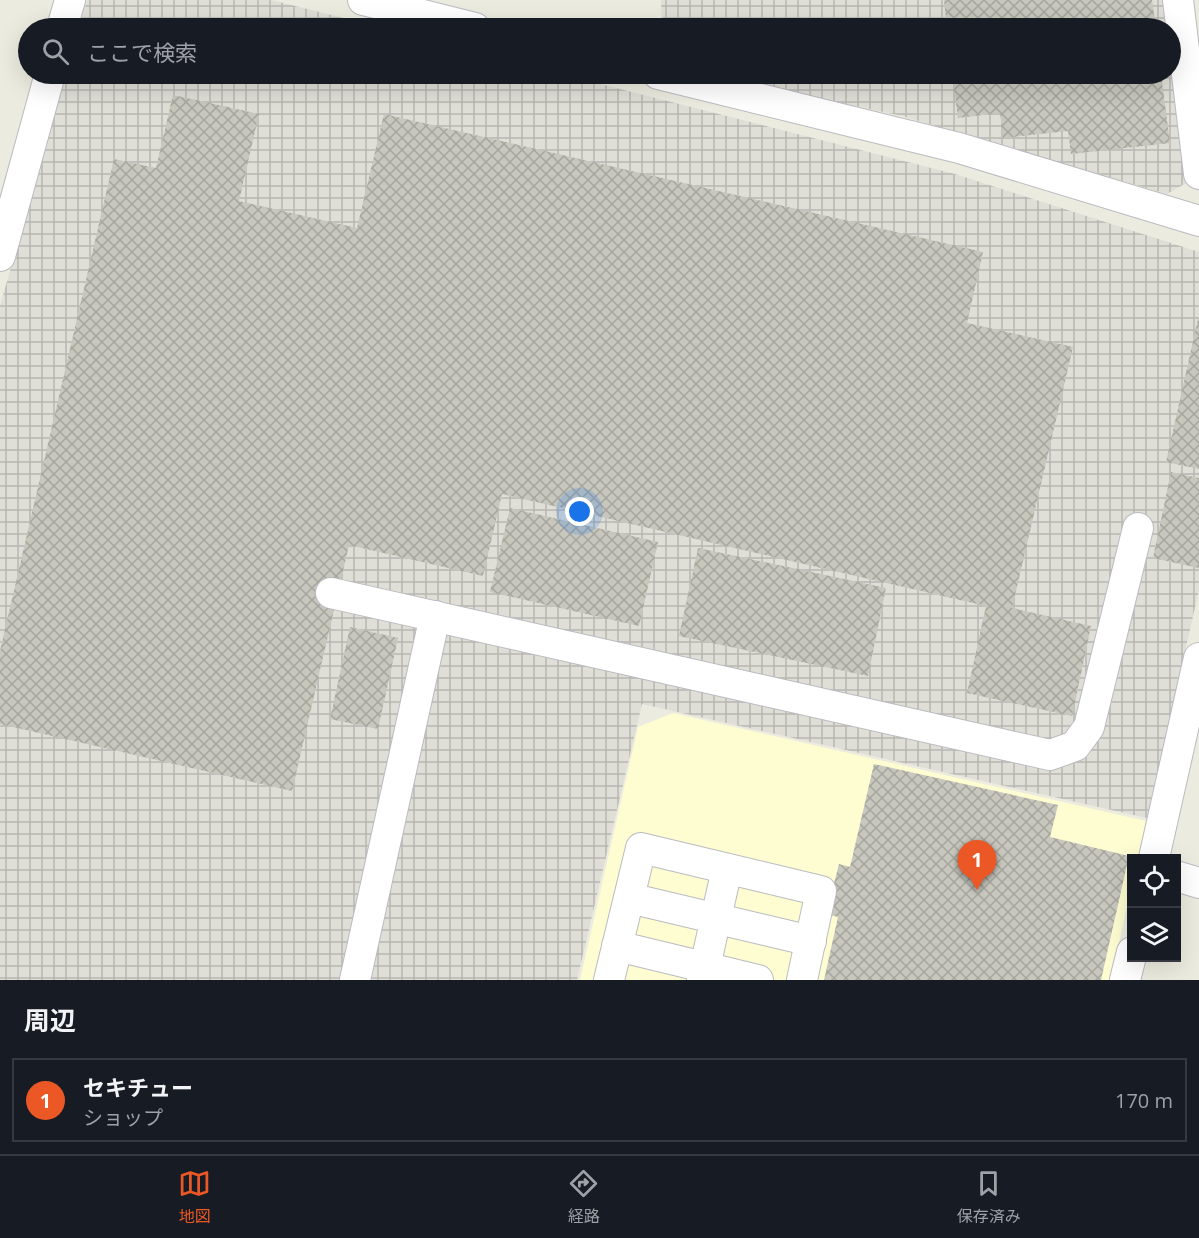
<!DOCTYPE html>
<html lang="ja">
<meta charset="utf-8">
<style>
:root{--surface:#171b24;--page:#242831;--text:#f1f3f6;--muted:#9ea1a6;--line:#363941;--accent:#eb5825}
body{margin:0;font-family:"Open Sans","Noto Sans JP",sans-serif;background:var(--page);color:var(--text)}
.controls{position:absolute;right:18px;bottom:18px;display:grid;overflow:hidden;border-radius:0px;box-shadow:0 6px 24px #0002}
.controls button{width:54px;height:54px;display:grid;place-items:center;padding:0;border:0;border-bottom:2px solid var(--line);background:var(--surface);color:var(--text);font:30px sans-serif}
.you{position:absolute;left:580px;top:512px;width:21px;height:21px;margin:-15px;border:4px solid #fff;border-radius:50%;background:#1a73e8;box-shadow:0 0 0 9px #1a73e833}
.badge{display:grid;place-items:center;width:39px;height:39px;border-radius:50%;background:var(--accent);color:#fff;font-size:20px;font-weight:700}
.pin{position:absolute;translate:-50% -50px;filter:drop-shadow(0 2px 3px #0008)}
.pin::after{content:'';position:absolute;top:32px;width:21px;height:18px;background:inherit;clip-path:polygon(0 0,100% 0,50% 100%)}
.list{margin:0;padding:0;list-style:none}
h2{display:flex;justify-content:space-between;align-items:center;height:78px;margin:0;padding:0 24px;font-size:26px}
h2 small{font-size:20px;font-weight:400;color:var(--muted)}
.list li{display:grid;grid-template-columns:39px 1fr auto;gap:18px;align-items:center;box-sizing:border-box;height:84px;margin:0 12px 12px;padding:0 12px;border:2px solid var(--line);border-radius:0px}
.list b{display:block;font-size:22px;white-space:nowrap}
.list p{margin:0;font-size:20px;white-space:nowrap;color:var(--muted)}
.list em{font-size:20px;font-style:normal;color:var(--muted)}
.icon{flex:none;width:33px;height:33px;fill:none;stroke:currentColor;stroke-width:2;stroke-linecap:round;stroke-linejoin:round}
.map{position:relative;flex:none;width:1199px;height:980px;overflow:hidden}
.search{position:absolute;background:var(--surface);box-shadow:0 6px 24px #0002;left:18px;right:18px;top:18px;height:66px;display:flex;align-items:center;gap:15px;box-sizing:border-box;padding:0 21px;border-radius:33px;color:var(--muted);font-size:22px}
.sheet{height:174px;background:var(--surface)}
nav{display:flex;justify-content:space-around;align-items:center;box-sizing:border-box;height:84px;border-top:2px solid var(--line);background:var(--surface);font-size:16px;color:var(--muted)}
nav a{display:grid;justify-items:center;gap:3px}
nav .on{color:var(--accent)}
.map>svg:first-child{display:block}
.commercial{fill:#fefcd1}
.industrial{fill:url(#industrial-grid)}
.building{fill:url(#building-cross-hatch)}
.lines{fill:none;stroke-linecap:round;stroke-linejoin:round}
.minor-casing{stroke:#babbc1;stroke-width:32}
.minor{stroke:#fff;stroke-width:30}
</style>
<div class="map">
<svg width="1199" height="980" viewBox="0 0 1199 980">
<defs>
<pattern id="industrial-grid" width="8" height="8" patternUnits="userSpaceOnUse" patternTransform="scale(1.5)"><rect width="8" height="8" fill="#dfded7"/><path d="M0 4h8M4 0v8" fill="none" stroke="#b8b7b2"/></pattern>
<pattern id="building-cross-hatch" width="8" height="8" patternUnits="userSpaceOnUse" patternTransform="scale(1.5)"><rect width="8" height="8" fill="#c8c7be"/><path d="M0 0l8 8M0 8l8-8" fill="none" stroke="#a5a59e"/></pattern>
</defs>
<rect width="100%" height="100%" fill="#ecebdf"/>
<path class="commercial" d="M673 713 1146 821 1138 858H1132L1131 887 1111 980H580L638 727Z"/>
<g class="industrial">
<path d="M87 0H271L384 28H79Z"/>
<path d="M661 0H1164L1167 28H662Z"/>
<path d="M1171 53 1188 182 1167 194 902 116 707 74H1170Z"/>
<path d="M66 74H561L955 174 1199 252V590L1147 818 642 704 577 980H0V306Z"/>
</g>
<g class="building">
<path d="M944 0H1152L1156 28H947Z"/>
<path d="M952 74H1161L1170 143 1071 154 1068 131 1003 138 1000 113 958 118Z"/>
<path d="M173 95 259 114 239 201 357 228 384 114 983 252 967 323 1073 347 1012 608 1091 626 1072 716 967 693 986 606 502 494 483 576 349 545 292 791 0 724V651L114 159 156 168Z"/>
<path d="M1198 319H1199V469L1166 462Z"/>
<path d="M1171 472 1199 478V568L1153 558Z"/>
<path d="M510 508 658 542 639 626 490 592Z"/>
<path d="M698 548 886 588 868 676 679 636Z"/>
<path d="M350 627 398 638 378 729 330 719Z"/>
<path d="M874 764 1058 805 1050 837 1129 856 1101 980H824L838 917 826 914 839 864 850 867Z"/>
</g>
<g class="lines">
<defs>
<g id="minor">
<path d="M363 0 475 28"/>
<path d="M1178 0 1199 174"/>
<path d="M62 28 70 0"/>
<path d="M658 74 959 148 1199 221"/>
<path d="M0 256 50 74"/>
<path d="M331 593 1050 755 1075 746 1089 727 1138 528"/>
<path d="M1154 858 1199 658"/>
<path d="M1176 876 1199 883"/>
<path d="M629 898 811 941"/>
<path d="M617 946 758 980"/>
<path d="M355 980 435 616"/>
<path d="M609 980 641 848 821 891 802 980"/>
<path d="M702 980 727 869"/>
<path d="M1125 980 1132 952"/>
</g>
</defs>
<use href="#minor" class="minor-casing"/>
<use href="#minor" class="minor"/>
</g>
</svg>
<div class="controls">
<button><svg class="icon" aria-label="locate" viewBox="0 0 24 24"><circle cx="12" cy="12" r="6"/><path d="M12 2v4M12 18v4M2 12h4M18 12h4"/></svg></button>
<button><svg class="icon" aria-label="layers" viewBox="0 0 24 24"><path d="M12 4l9 5-9 5-9-5zM3 14l9 5 9-5"/></svg></button>
</div>
<div class="you"></div>
<div class="pin badge" style="left:977px;top:890px">1</div>
<div class="search"><svg class="icon" aria-label="search" viewBox="0 0 24 24"><circle cx="10" cy="10" r="6"/><path d="M15 15l6 6"/></svg>ここで検索</div>
</div>
<section class="sheet">
<h2>周辺<small></small></h2>
<ul class="list">
<li><span class="badge">1</span><div><b>セキチュー</b><p>ショップ</p></div><em>170 m</em></li>
</ul>
</section>
<nav>
<a class="on"><svg class="icon" aria-label="map" viewBox="0 0 24 24"><path d="M3 6l6-2 6 2 6-2v14l-6 2-6-2-6 2zM9 4v14M15 6v14"/></svg>地図</a>
<a><svg class="icon" aria-label="directions" viewBox="0 0 24 24"><path d="M12 3l9 9-9 9-9-9zM9 14v-3h6M13 9l2 2-2 2"/></svg>経路</a>
<a><svg class="icon" aria-label="saved" viewBox="0 0 24 24"><path d="M7 4h10v16l-5-4-5 4z"/></svg>保存済み</a>
</nav>
